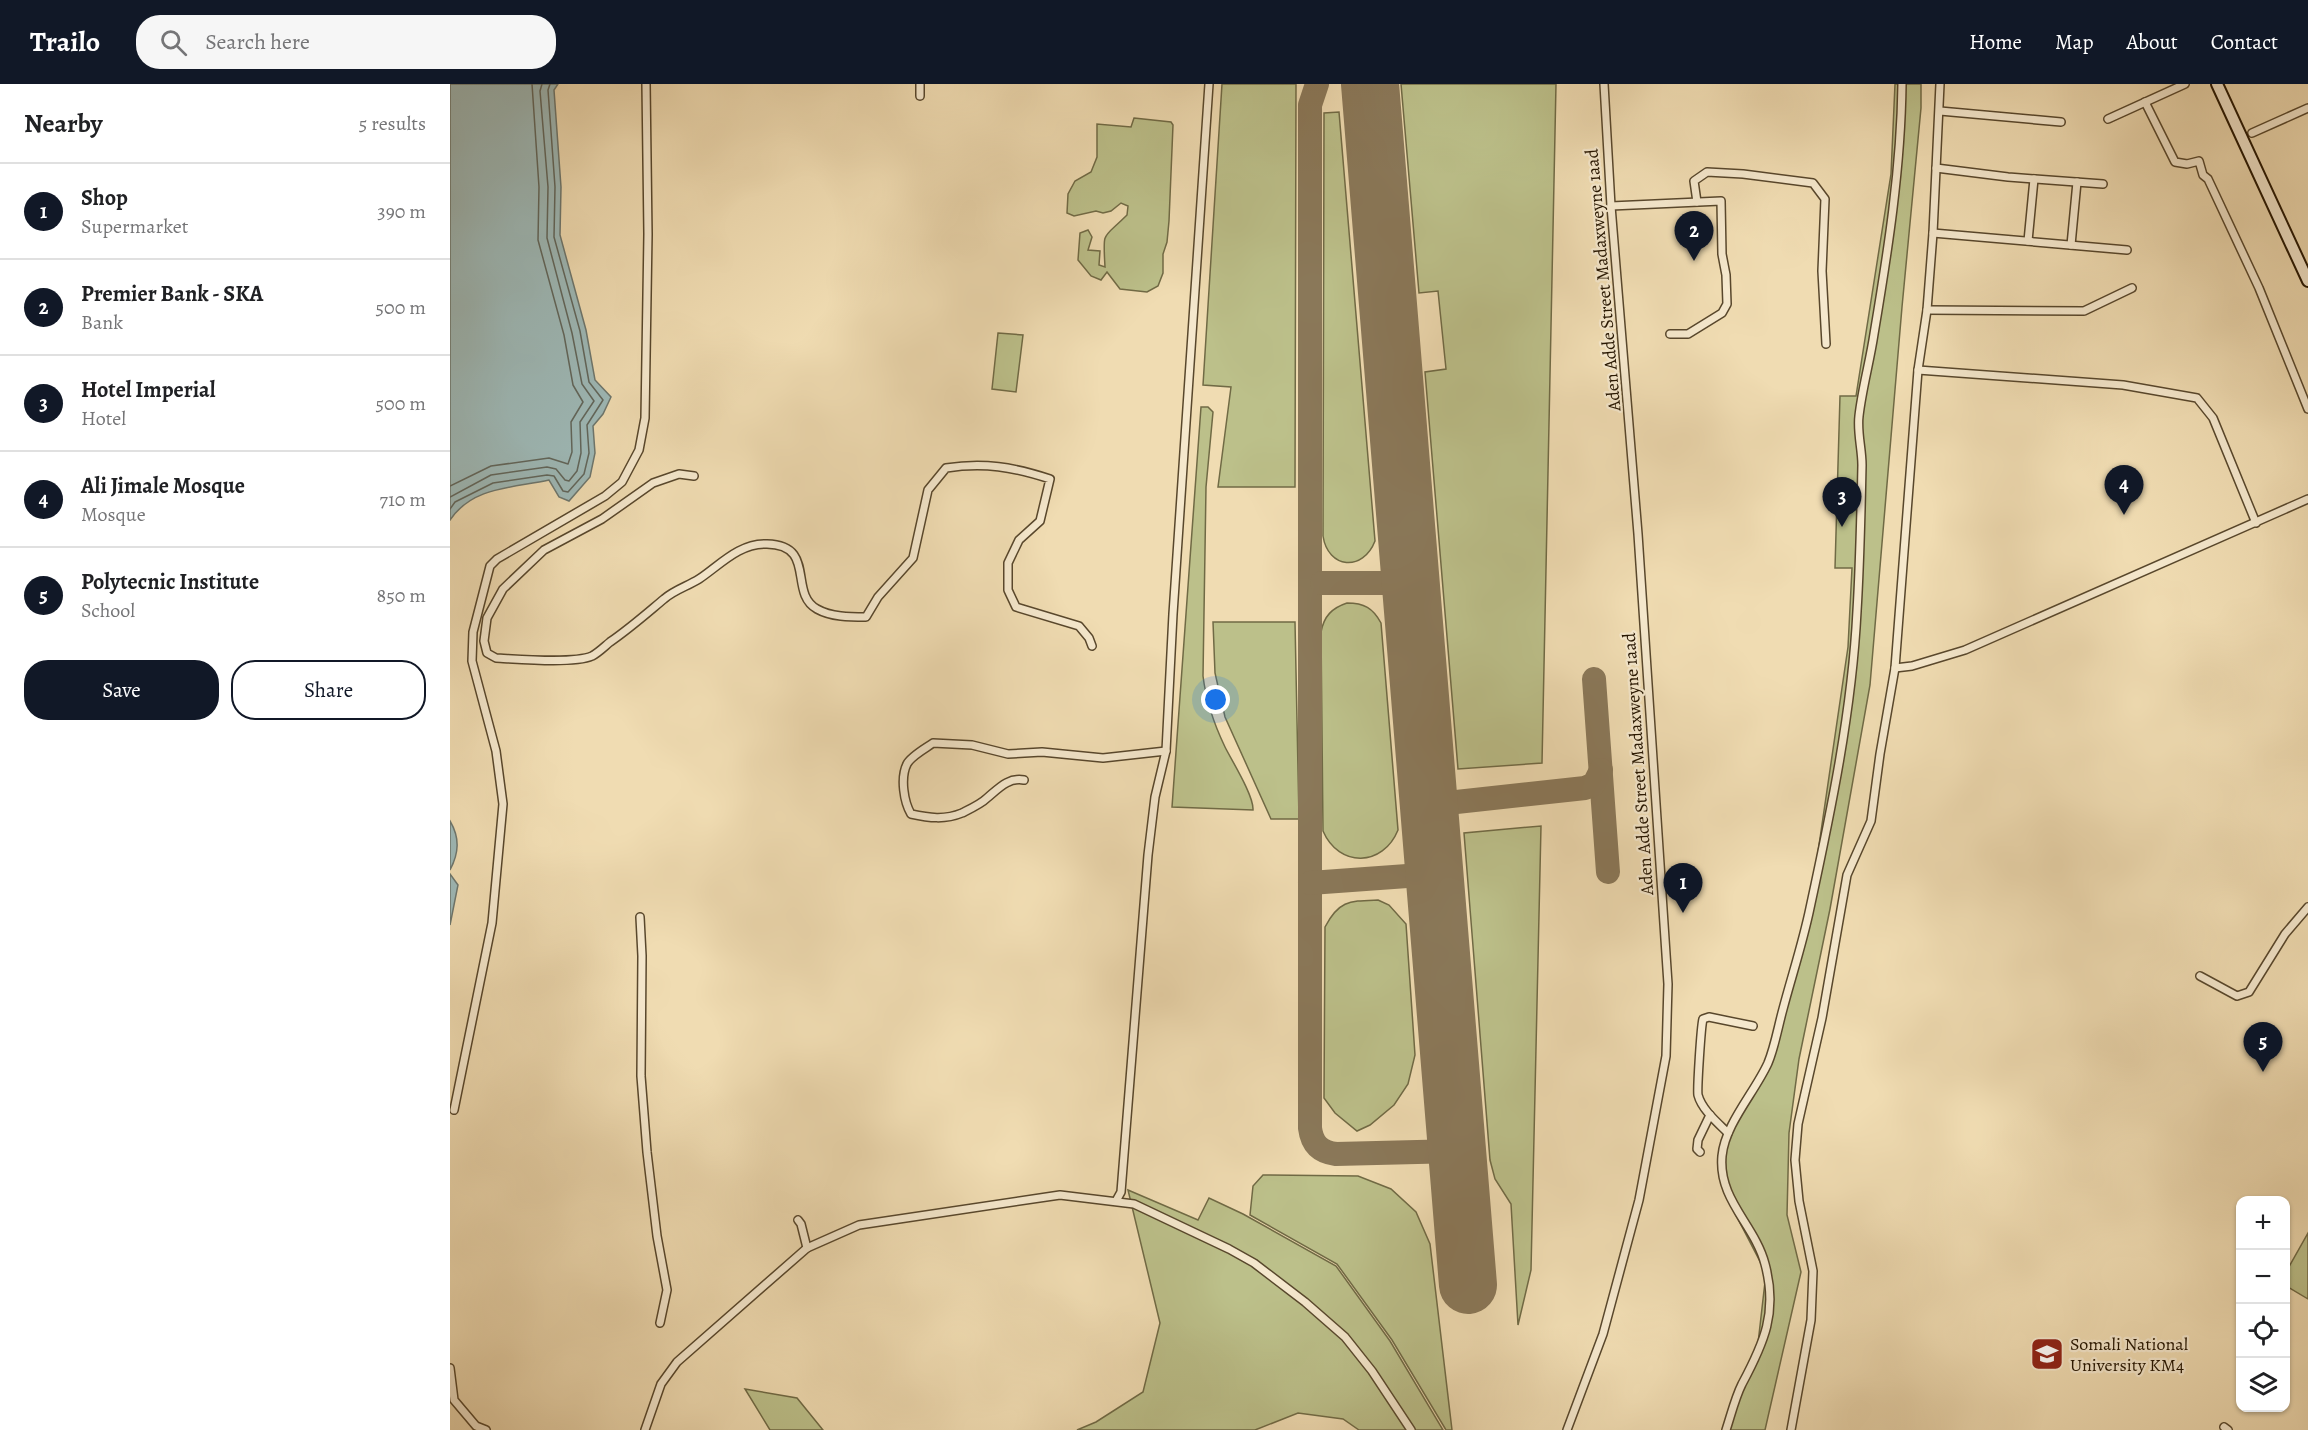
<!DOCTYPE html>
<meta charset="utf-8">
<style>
:root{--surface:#fff;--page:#f6f6f6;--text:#202124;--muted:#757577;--line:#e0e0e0;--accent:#111827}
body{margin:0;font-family:Alegreya,serif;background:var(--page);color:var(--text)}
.controls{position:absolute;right:18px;bottom:18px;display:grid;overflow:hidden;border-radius:12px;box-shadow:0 2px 4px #0004}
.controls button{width:54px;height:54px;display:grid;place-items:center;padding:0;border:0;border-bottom:2px solid var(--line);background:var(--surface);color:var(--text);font:30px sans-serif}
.you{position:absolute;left:766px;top:616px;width:21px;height:21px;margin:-15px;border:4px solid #fff;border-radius:50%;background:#1a73e8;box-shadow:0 0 0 9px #1a73e833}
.badge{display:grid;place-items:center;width:39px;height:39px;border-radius:50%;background:var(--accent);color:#fff;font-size:20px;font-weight:700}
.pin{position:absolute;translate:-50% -50px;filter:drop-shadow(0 2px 3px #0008)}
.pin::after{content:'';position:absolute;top:32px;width:21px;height:18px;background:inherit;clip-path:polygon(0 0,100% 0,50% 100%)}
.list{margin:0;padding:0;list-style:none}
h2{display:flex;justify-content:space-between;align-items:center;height:78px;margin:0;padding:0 24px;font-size:26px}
h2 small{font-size:20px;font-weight:400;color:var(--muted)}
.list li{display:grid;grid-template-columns:39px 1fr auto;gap:18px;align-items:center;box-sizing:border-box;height:96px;padding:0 24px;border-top:2px solid var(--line)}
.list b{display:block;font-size:22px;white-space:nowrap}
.list p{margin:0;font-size:20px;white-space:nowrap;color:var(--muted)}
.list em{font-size:20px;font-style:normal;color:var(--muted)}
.actions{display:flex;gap:12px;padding:18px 24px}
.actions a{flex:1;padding:14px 0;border:2px solid var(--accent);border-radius:24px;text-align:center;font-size:21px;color:var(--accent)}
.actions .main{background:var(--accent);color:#fff}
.icon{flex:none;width:33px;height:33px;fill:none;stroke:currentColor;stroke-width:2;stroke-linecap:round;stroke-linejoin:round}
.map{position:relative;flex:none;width:1858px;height:1346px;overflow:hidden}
header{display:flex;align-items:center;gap:36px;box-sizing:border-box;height:84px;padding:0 30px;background:var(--accent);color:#fff}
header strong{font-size:28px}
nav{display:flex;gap:33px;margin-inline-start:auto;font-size:21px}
.search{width:420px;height:54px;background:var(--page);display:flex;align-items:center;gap:15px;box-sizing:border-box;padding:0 21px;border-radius:24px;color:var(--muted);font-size:22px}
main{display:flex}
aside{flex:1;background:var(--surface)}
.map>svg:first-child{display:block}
.green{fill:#bcc08a;stroke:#706a45;stroke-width:1.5}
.water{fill:#9eb9b7;stroke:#6e776e;stroke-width:1.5}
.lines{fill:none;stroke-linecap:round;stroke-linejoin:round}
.shore{stroke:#62675c;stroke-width:1.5}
.taxiway{stroke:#8a7859;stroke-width:24}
.runway{stroke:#8a7859;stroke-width:58}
.minor-casing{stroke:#58472c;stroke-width:10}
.secondary-casing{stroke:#251500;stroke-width:14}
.minor{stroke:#f5e8cd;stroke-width:7}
.secondary{stroke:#f5e8cd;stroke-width:10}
.labels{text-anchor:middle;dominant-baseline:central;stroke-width:4.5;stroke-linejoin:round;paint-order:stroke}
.street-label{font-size:18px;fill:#251500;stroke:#f5e8cd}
.poi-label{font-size:18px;fill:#251500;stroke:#f5e8cd;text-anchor:start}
</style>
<header>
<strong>Trailo</strong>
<div class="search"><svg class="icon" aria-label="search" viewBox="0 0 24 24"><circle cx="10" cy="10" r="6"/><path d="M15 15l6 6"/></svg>Search here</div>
<nav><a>Home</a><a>Map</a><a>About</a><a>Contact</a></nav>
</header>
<main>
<aside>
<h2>Nearby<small>5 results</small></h2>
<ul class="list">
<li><span class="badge">1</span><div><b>Shop</b><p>Supermarket</p></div><em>390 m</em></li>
<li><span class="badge">2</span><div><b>Premier Bank - SKA</b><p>Bank</p></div><em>500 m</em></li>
<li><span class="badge">3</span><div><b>Hotel Imperial</b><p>Hotel</p></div><em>500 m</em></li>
<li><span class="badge">4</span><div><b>Ali Jimale Mosque</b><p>Mosque</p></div><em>710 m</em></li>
<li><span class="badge">5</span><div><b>Polytecnic Institute</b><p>School</p></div><em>850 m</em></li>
</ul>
<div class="actions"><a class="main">Save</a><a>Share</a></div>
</aside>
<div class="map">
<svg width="1858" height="1346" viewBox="0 0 1858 1346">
<rect width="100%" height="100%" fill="#f0dcb2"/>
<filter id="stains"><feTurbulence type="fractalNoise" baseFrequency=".00333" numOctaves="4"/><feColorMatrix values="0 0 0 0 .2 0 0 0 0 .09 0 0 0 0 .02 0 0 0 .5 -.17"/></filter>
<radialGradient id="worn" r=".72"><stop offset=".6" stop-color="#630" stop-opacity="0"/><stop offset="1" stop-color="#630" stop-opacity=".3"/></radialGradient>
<g class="green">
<path d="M772 0H846L845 403H768L781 303 753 301Z"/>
<path d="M951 0H1106L1092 679 1008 685 975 288 996 285 988 207 969 209Z"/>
<path d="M1445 0H1471V24L1452 223 1420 601 1380 825 1349 975 1339 1049 1337 1131 1351 1188 1315 1346H1275L1307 1268 1316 1189 1273 1106 1276 1050 1317 978 1363 802 1398 563 1402 484H1385L1390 312H1406L1441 90Z"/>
<path d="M889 28 925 457C913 488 878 485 873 452L874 29Z"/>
<path d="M684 34 721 38 723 41 719 137 717 158 713 170V189L708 202 697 208 670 205 657 188 651 196 641 192 628 176 630 149 638 146 642 153 638 166 650 167 649 181 655 183C653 145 652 156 677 131L678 122 671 119 661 127 653 129 646 127 624 132 617 129 618 110 625 97 641 88 647 73V40L681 43Z"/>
<path d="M548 249 573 251 566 308 542 305Z"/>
<path d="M751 323H758L763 328 756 403 753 592C756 617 764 640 775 663 782 677 804 712 803 726L722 723Z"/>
<path d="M897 519C914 519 923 524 931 539L948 746C933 783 889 784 873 747L871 548C874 532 882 524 897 519Z"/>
<path d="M763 538H845L849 735H821L775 633 765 589Z"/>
<path d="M1091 742 1081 1186 1068 1241 1061 1120 1045 1095 1040 1076 1014 749Z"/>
<path d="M928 816 939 821 956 840 965 971 958 1000 944 1021 920 1041 907 1047 885 1029 874 1014 875 843C889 816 900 817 928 816Z"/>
<path d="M813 1091 908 1092 941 1105 966 1128 980 1160 1002 1346H996L942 1256 887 1180 800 1131 803 1102Z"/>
<path d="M678 1106 748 1136 759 1114 793 1130 886 1182 940 1257 993 1346H909L893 1335 848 1329 805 1346H627L646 1338 693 1308 710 1239Z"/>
<path d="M1858 1149V1215L1836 1202V1188Z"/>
<path d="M295 1305 347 1314 373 1346H320Z"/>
</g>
<g class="water">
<path d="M0 0H108L104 6 111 103 110 151 136 246 145 296 161 313 153 330 143 342 145 369 140 393 119 417 109 413 99 396C64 404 23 402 0 436Z"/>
<path d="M0 737C10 754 9 769 0 786Z"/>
<path d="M0 790 8 801 0 841Z"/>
</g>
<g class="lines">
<g class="shore">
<path d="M0 402 41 382 99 374 118 380 122 368 121 338 133 318 123 301 114 251 88 156 89 103 82 0"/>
<path d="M0 413 41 391 97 383 106 385 115 396 119 397 127 387 131 369 130 338 144 317 132 300 122 249 97 154 98 103 90 7 92 0"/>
<path d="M0 425 5 418 43 399 97 391 104 392 113 407 118 408 134 390 139 369 137 341 153 316 139 298 130 247 104 153 105 103 98 6 100 0"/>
</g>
<g class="taxiway">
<path d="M867 0 860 21V1044C862 1060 870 1068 886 1070L1008 1067"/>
<path d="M872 499H961"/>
<path d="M1144 595 1158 788"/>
<path d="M979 721 1135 704 1144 700 1151 686"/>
<path d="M860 799 985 790"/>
</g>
<path class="runway" d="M920 0 1018 1201"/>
<defs>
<g id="minor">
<path d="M470 0V12"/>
<path d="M1695 18 1725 78 1737 80 1749 77 1753 91 1758 95 1809 204 1858 325"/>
<path d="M1490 27 1611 38"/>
<path d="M1658 35 1735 0"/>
<path d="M1802 49 1858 24"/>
<path d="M1486 84 1558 93 1653 100"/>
<path d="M1247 118 1244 97 1257 88 1293 90 1363 99 1375 115 1372 187 1376 260"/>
<path d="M1161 122 1271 117 1272 170 1276 191 1277 220 1272 229 1238 250H1220"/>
<path d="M1483 149 1677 166"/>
<path d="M1578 157 1584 95"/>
<path d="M1621 161 1627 98"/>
<path d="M1477 226 1634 227 1682 204"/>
<path d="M1468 286 1673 301 1747 314 1763 334 1806 439"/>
<path d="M244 392 229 390 203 399 152 435 94 466 53 505 37 534 34 557 37 569 46 574C67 575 124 580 142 572 148 569 154 563 160 558 179 545 196 530 214 515 224 506 238 502 249 495 270 481 289 459 317 460 367 461 338 509 367 525 381 533 400 533 416 533L428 513 463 474 478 406 496 384C534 378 563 383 600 395L590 437 569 456 558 479V506L566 523 629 542 639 554 642 562"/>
<path d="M1445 584 1462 582 1515 566 1858 415"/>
<path d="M574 696C558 693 548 705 537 714 531 720 520 725 512 729 495 736 479 734 461 730 454 718 450 694 457 680 461 672 476 664 483 659L522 661 558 670 592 668 653 674 716 667"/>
<path d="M190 833 192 872 191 992 197 1068 207 1152 217 1206 210 1239"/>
<path d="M1750 892 1787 912 1799 908 1835 850 1858 823"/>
<path d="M4 1026 42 839 53 720 46 667 22 577 23 548 40 482 47 475 155 412 172 398 189 366 195 334 198 150 196 0"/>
<path d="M1278 1049C1268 1039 1252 1026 1248 1011 1247 1005 1251 942 1253 935L1259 933 1303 942"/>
<path d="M1250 1068 1247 1065 1248 1056 1260 1031"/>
<path d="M666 1117 671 1108 698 771 705 713 716 667 723 530 759 0"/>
<path d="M348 1136 351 1140 357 1164"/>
<path d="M0 1284 4 1316 26 1342 36 1346"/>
<path d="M1774 1343 1778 1346"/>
<path d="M195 1346 211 1300 227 1278 357 1164 409 1141 610 1111 684 1120 779 1165 804 1179 855 1218 895 1253 922 1287 961 1346"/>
<path d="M1117 1346 1153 1250 1189 1116 1216 972 1218 900 1188 450 1161 122 1154 0"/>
<path d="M1276 1346C1281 1331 1285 1314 1292 1300 1314 1259 1328 1228 1315 1180 1305 1141 1268 1116 1272 1072 1275 1040 1305 1008 1318 979 1325 962 1328 943 1333 925 1342 891 1353 858 1360 824 1381 727 1402 627 1407 527 1410 478 1411 430 1412 381 1412 365 1407 348 1409 332 1412 305 1420 277 1424 250 1438 167 1451 84 1452 0"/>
<path d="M1341 1346 1361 1236 1363 1187 1349 1117 1345 1076 1348 1040 1372 934 1397 791 1421 737 1430 670 1445 584 1468 286 1477 226 1483 149 1490 0"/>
</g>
<path id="secondary" d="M1767 0 1858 197"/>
</defs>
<use href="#minor" class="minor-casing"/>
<use href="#secondary" class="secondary-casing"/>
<use href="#minor" class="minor"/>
<use href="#secondary" class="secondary"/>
</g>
<defs>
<symbol id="university-square" viewBox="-11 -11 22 22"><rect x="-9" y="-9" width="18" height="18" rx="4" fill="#8f2418" stroke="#f5e8cd"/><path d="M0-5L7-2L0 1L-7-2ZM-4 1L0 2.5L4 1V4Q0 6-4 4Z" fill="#fff"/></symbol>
</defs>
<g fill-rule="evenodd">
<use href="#university-square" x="1578" y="1251" width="38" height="38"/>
</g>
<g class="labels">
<g class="street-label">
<text transform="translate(1153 196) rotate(-95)">Aden Adde Street Madaxweyne 1aad</text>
<text transform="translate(1188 680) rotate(-94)">Aden Adde Street Madaxweyne 1aad</text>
</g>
<g class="poi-label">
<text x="1620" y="1260">Somali National<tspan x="1620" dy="21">University KM4</tspan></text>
</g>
</g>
<rect width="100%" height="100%" filter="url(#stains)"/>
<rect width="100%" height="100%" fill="url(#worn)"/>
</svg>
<div class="controls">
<button>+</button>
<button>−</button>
<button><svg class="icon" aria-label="locate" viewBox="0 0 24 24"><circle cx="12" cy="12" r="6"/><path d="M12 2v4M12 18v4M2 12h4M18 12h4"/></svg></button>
<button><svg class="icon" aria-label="layers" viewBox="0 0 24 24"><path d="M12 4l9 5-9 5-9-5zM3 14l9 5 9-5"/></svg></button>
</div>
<div class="you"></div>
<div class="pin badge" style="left:1233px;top:829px">1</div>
<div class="pin badge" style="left:1244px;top:177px">2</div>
<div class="pin badge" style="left:1392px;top:443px">3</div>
<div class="pin badge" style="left:1674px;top:431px">4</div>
<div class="pin badge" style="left:1813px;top:988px">5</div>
</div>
</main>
